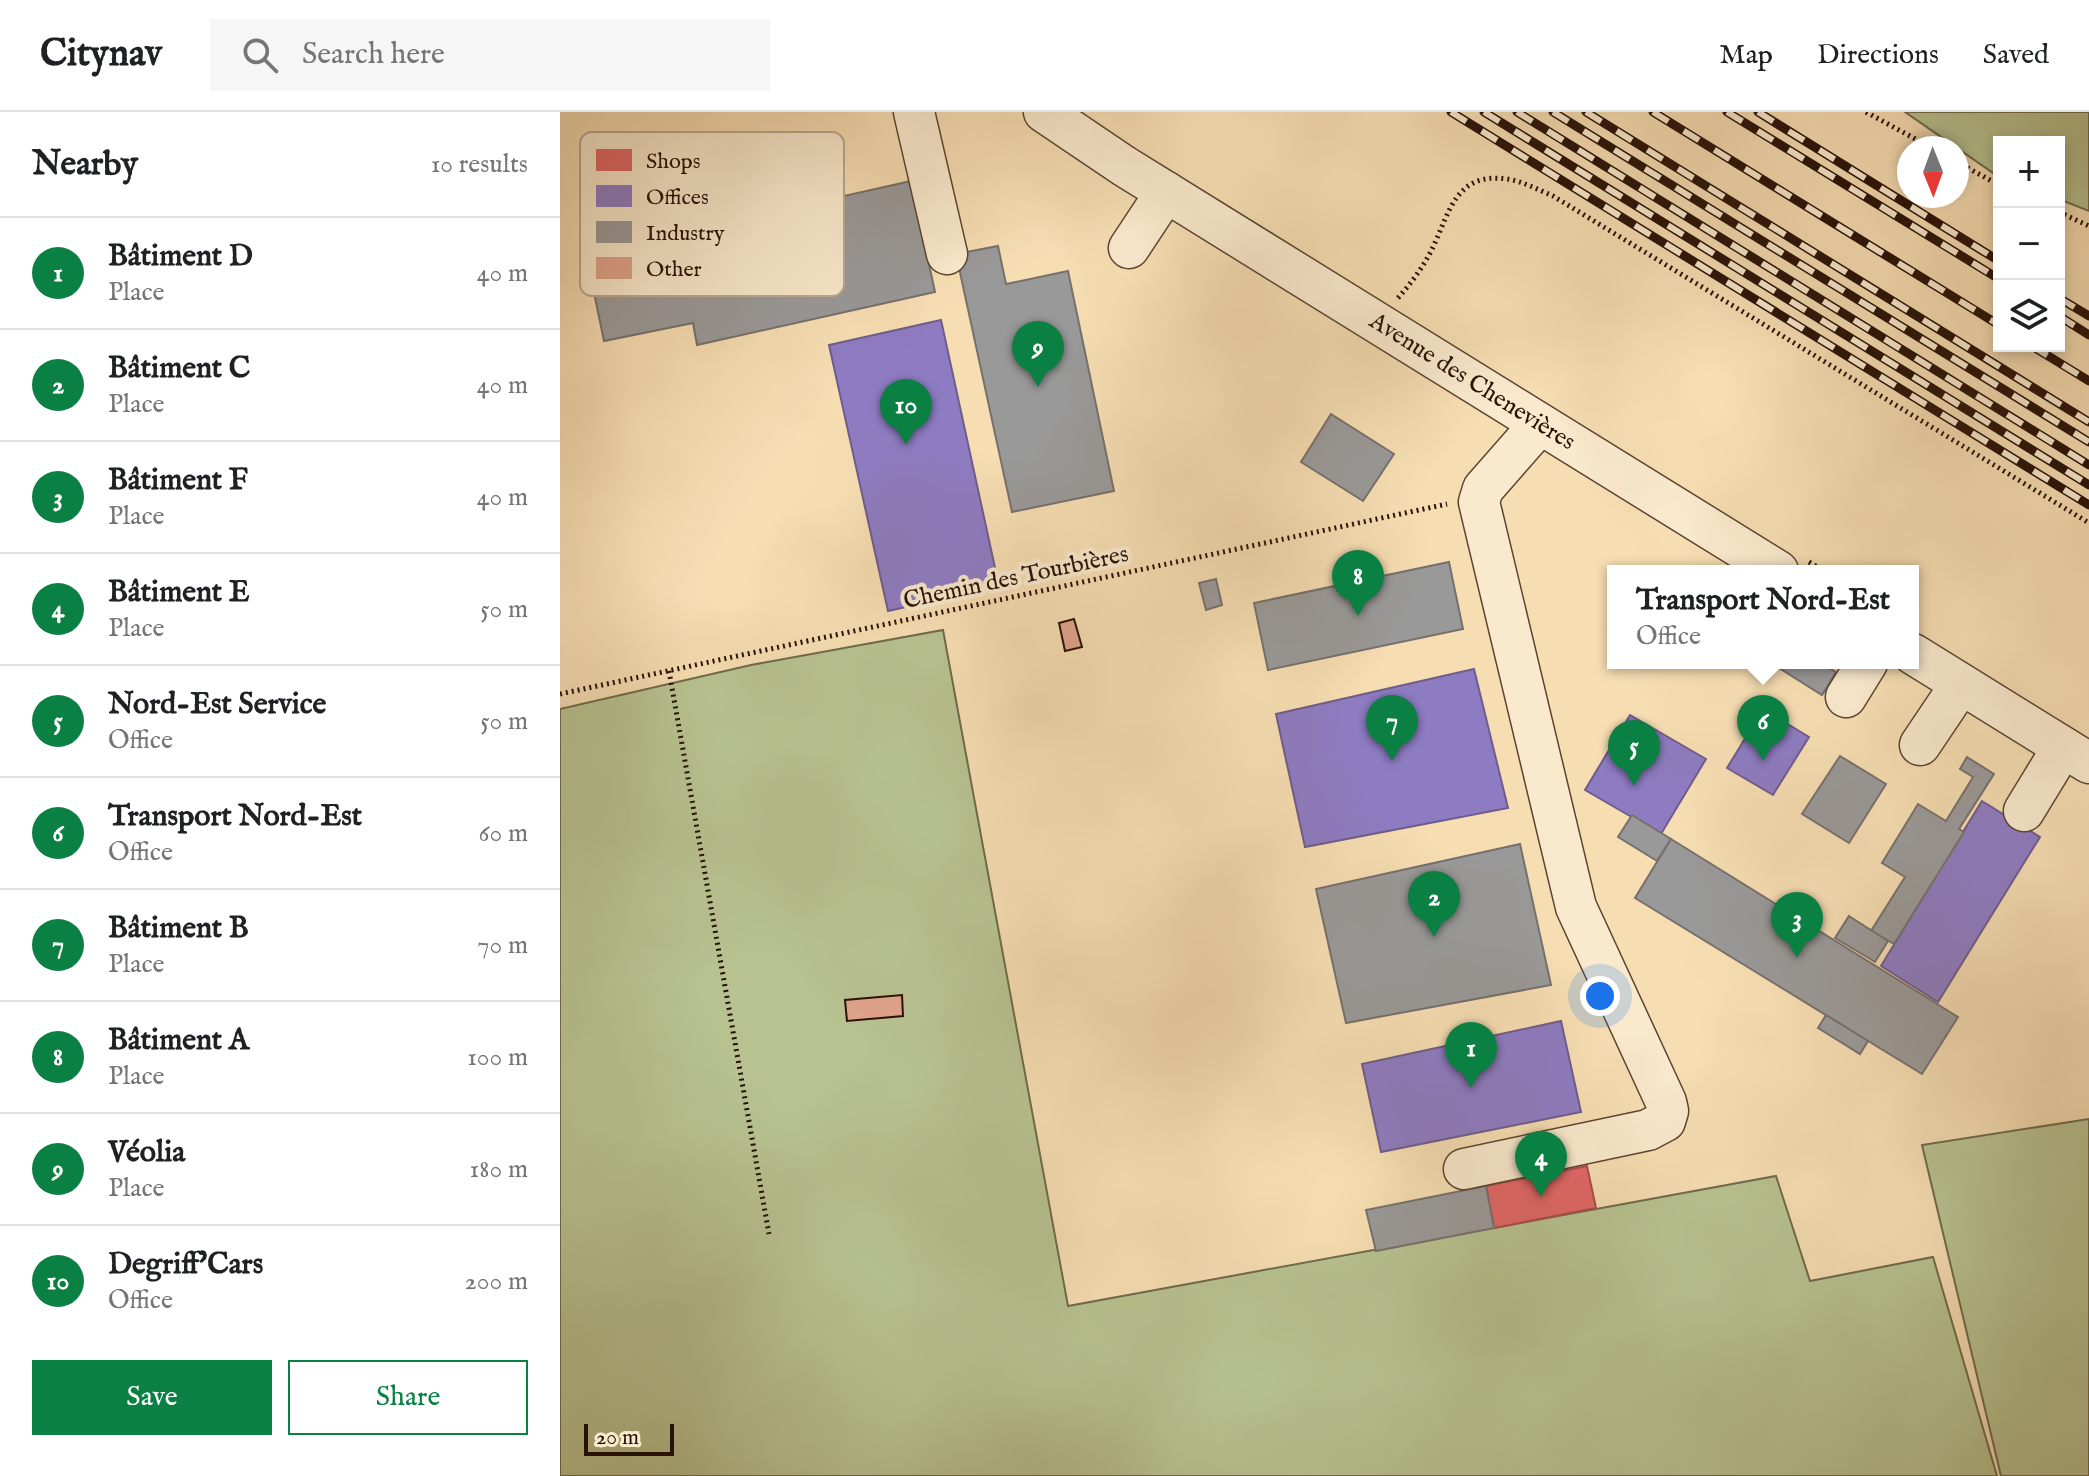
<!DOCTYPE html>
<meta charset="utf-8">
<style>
:root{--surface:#fff;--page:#f6f6f6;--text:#202124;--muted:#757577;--line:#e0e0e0;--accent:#0b8043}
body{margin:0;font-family:"IM FELL English",serif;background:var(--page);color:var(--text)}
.controls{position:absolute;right:24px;top:24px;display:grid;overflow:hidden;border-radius:0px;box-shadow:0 4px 12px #0003}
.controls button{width:72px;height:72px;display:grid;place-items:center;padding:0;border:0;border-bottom:2px solid var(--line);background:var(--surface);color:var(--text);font:40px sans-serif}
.compass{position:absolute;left:1337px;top:24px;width:72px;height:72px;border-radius:50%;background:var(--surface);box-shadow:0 4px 12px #0003;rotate:179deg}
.scale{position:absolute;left:24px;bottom:20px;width:90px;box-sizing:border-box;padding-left:8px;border:4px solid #291107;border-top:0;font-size:22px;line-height:28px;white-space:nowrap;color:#291107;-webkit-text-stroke:6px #f9e9cd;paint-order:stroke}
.you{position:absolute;left:1040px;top:884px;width:28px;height:28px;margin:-20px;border:6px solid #fff;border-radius:50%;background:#1a73e8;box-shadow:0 0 0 12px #1a73e833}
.badge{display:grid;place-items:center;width:52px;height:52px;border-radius:50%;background:var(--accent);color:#fff;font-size:26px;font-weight:700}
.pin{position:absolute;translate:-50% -66px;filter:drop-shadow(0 2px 4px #0008)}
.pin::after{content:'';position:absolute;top:42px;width:28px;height:24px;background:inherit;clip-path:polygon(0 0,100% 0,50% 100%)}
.popup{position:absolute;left:1047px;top:453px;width:312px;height:104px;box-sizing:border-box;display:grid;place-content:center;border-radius:0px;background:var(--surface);filter:drop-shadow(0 2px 6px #0005);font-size:26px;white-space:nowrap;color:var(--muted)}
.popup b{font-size:30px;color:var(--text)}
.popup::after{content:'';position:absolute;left:50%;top:100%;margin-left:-16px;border:16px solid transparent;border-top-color:var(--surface)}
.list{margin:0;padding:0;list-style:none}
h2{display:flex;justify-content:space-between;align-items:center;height:104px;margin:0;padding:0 32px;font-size:34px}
h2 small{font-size:26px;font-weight:400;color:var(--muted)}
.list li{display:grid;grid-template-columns:52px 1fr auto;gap:24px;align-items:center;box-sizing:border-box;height:112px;padding:0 32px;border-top:2px solid var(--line)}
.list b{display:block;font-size:30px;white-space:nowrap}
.list p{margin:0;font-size:26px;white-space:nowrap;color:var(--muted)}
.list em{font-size:26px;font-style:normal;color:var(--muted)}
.actions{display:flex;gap:16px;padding:24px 32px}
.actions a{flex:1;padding:18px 0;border:2px solid var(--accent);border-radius:0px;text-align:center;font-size:28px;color:var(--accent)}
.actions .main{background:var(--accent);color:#fff}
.icon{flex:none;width:44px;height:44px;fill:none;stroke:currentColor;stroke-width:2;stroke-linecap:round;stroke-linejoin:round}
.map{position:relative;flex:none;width:1529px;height:1364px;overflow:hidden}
header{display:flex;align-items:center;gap:48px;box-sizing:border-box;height:112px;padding:0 40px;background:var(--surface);border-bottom:2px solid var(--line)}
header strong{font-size:38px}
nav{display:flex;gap:44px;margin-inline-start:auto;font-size:28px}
.search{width:560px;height:72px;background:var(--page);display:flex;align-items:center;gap:20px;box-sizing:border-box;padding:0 28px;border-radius:0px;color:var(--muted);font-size:30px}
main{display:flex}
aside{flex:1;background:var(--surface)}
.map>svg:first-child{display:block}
.green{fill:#b7c290;stroke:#706a4c;stroke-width:2}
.shops{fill:#e06666;stroke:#a94c4a;stroke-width:2}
.offices{fill:#8e7cc3;stroke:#705c8b;stroke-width:2}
.industry{fill:#999;stroke:#77706d;stroke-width:2}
.building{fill:#dfa48b;stroke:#291107;stroke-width:2}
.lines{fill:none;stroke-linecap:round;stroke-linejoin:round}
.minor-casing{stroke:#5c4432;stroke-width:43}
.path{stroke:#291107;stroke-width:5;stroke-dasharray:2 4;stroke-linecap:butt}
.minor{stroke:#f9e9cd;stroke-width:40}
.rail-casing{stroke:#291107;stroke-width:9}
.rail{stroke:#f9e9cd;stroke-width:6;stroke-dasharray:18;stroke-linecap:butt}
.labels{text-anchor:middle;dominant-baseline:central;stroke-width:8;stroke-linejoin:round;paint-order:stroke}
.street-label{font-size:24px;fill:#291107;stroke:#f9e9cd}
.key{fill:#f9e9cd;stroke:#bba892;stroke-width:2}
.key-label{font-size:22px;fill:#291107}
</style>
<header>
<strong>Citynav</strong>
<div class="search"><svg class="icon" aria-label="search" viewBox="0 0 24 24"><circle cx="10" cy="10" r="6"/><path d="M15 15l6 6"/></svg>Search here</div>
<nav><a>Map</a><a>Directions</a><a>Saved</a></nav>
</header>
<main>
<aside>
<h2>Nearby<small>10 results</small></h2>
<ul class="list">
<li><span class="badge">1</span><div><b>Bâtiment D</b><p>Place</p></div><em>40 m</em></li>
<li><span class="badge">2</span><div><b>Bâtiment C</b><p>Place</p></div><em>40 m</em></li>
<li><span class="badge">3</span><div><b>Bâtiment F</b><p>Place</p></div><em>40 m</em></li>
<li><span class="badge">4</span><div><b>Bâtiment E</b><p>Place</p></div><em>50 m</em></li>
<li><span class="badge">5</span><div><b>Nord-Est Service</b><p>Office</p></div><em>50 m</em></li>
<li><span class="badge">6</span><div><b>Transport Nord-Est</b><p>Office</p></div><em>60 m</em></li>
<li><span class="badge">7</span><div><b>Bâtiment B</b><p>Place</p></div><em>70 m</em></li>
<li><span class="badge">8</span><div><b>Bâtiment A</b><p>Place</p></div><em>100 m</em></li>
<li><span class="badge">9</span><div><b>Véolia</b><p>Place</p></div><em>180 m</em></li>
<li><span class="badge">10</span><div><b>Degriff'Cars</b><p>Office</p></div><em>200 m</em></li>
</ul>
<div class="actions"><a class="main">Save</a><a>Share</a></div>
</aside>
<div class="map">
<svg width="1529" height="1364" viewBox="0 0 1529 1364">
<rect width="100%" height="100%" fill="#f6ddb2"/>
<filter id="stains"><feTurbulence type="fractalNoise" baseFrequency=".0025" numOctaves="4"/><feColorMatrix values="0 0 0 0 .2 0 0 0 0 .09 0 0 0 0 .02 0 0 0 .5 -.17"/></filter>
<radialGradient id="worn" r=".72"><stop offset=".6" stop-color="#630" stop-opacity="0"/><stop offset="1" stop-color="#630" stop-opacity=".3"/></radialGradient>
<g class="green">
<path d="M1345 0H1529V99L1499 87V30H1439V65Z"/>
<path d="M383 518 508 1194 1216 1064 1250 1169 1373 1145 1437 1364H0V597L191 553Z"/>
<path d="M1529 1007V1364H1441L1362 1033Z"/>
</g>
<path class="shops" d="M1027 1054 1036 1096 934 1116 926 1074Z"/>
<g class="offices">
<path d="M381 208 439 474 328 499 269 233Z"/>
<path d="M914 557 948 696 745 735 716 602Z"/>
<path d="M1203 597 1249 625 1213 683 1167 656Z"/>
<path d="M1070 603 1146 647 1101 722 1025 678Z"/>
<path d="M1422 689 1480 725 1378 890 1321 854Z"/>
<path d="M1001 909 1021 1000 821 1040 802 952Z"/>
</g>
<g class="industry">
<path d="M351 69 375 180 137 233 133 211 44 229 26 142Z"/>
<path d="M438 134 446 172 508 159 554 379 452 400 396 142Z"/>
<path d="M771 302 834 342 803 389 741 350Z"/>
<path d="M889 450 903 517 708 558 694 491Z"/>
<path d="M656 467 662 493 646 498 639 471Z"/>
<path d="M1223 551H1260L1276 560 1262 583 1219 556Z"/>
<path d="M1280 644 1326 672 1289 731 1242 702Z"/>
<path d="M1407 645 1434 662 1399 717 1404 720 1334 832 1311 819 1345 765 1322 751 1358 692 1386 709 1413 665 1400 657Z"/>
<path d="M1072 703 1111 727 1097 749 1058 725Z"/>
<path d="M1111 727 1398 905 1362 962 1075 786Z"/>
<path d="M960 732 991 873 786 911 756 777Z"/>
<path d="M1289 804 1328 829 1315 850 1275 826Z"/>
<path d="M1266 903 1308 929 1300 942 1258 916Z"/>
<path d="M926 1074 934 1116 816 1139 806 1098Z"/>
</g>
<g class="building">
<path d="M514 507 522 535 505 539 499 511Z"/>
<path d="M342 883 343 904 287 909 285 888Z"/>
</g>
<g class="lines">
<defs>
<g id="minor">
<path d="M354 0 387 142"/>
<path d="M484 0 564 54 1218 459"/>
<path d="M569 136 606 80"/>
<path d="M1353 542 1529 651"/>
<path d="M1286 585 1307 551"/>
<path d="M1360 633 1401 572"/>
<path d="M1464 699 1503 635"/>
<path d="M904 1057 1088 1018 1105 1009 1108 999 1106 990 1016 795 919 390 923 377 980 312"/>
</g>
</defs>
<use href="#minor" class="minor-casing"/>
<g class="path">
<path d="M1306 0 1372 36"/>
<path d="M1397 50 1439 73"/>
<path d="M1499 100 1529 114"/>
<path d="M838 186C852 170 864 154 873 135 890 99 896 60 947 67 962 69 979 78 993 84L1529 411"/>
<path d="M1249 450 1264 459"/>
<path d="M109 559 209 1122"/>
<path d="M0 582 887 392"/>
</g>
<use href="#minor" class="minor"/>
<defs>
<g id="rail">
<path d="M891 0 1529 393"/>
<path d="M924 0 1529 373"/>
<path d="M957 0 1529 353"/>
<path d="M993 0 1529 330"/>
<path d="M1026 0 1529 310"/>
<path d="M1093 0 1439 213"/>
<path d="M1167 0 1439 167"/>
<path d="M1198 0 1439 149"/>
<path d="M1499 186 1529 204"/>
<path d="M1499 204 1529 223"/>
<path d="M1472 234 1529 269"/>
</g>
</defs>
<use href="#rail" class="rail-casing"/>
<use href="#rail" class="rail"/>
</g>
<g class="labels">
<g class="street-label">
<text transform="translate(912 270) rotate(32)">Avenue des Chenevières</text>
<text transform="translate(456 466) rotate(-12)">Chemin des Tourbières</text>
</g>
</g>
<rect x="20" y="20" width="264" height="164" rx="12" class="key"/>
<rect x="36" y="37" width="36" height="22" fill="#e06666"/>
<rect x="36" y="73" width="36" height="22" fill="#8e7cc3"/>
<rect x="36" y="109" width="36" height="22" fill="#999"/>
<rect x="36" y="145" width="36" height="22" fill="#dfa48b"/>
<g class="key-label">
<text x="86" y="56">Shops</text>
<text x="86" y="92">Offices</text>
<text x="86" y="128">Industry</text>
<text x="86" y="164">Other</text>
</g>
<rect width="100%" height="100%" filter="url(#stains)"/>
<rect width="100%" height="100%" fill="url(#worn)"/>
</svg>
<div class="controls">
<button>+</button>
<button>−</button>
<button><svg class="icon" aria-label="layers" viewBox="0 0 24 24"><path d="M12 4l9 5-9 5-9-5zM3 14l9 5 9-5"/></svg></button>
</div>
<svg class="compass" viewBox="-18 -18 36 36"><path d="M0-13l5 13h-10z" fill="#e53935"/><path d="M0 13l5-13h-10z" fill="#757577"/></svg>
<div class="scale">20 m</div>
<div class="you"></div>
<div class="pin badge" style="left:911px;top:976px">1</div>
<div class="pin badge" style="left:874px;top:825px">2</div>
<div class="pin badge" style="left:1237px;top:846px">3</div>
<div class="pin badge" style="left:981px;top:1085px">4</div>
<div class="pin badge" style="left:1074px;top:674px">5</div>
<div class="pin badge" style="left:1203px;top:649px">6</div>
<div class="popup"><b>Transport Nord-Est</b>Office</div>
<div class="pin badge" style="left:832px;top:649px">7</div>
<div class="pin badge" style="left:798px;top:504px">8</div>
<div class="pin badge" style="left:478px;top:275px">9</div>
<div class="pin badge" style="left:346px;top:333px">10</div>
</div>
</main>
